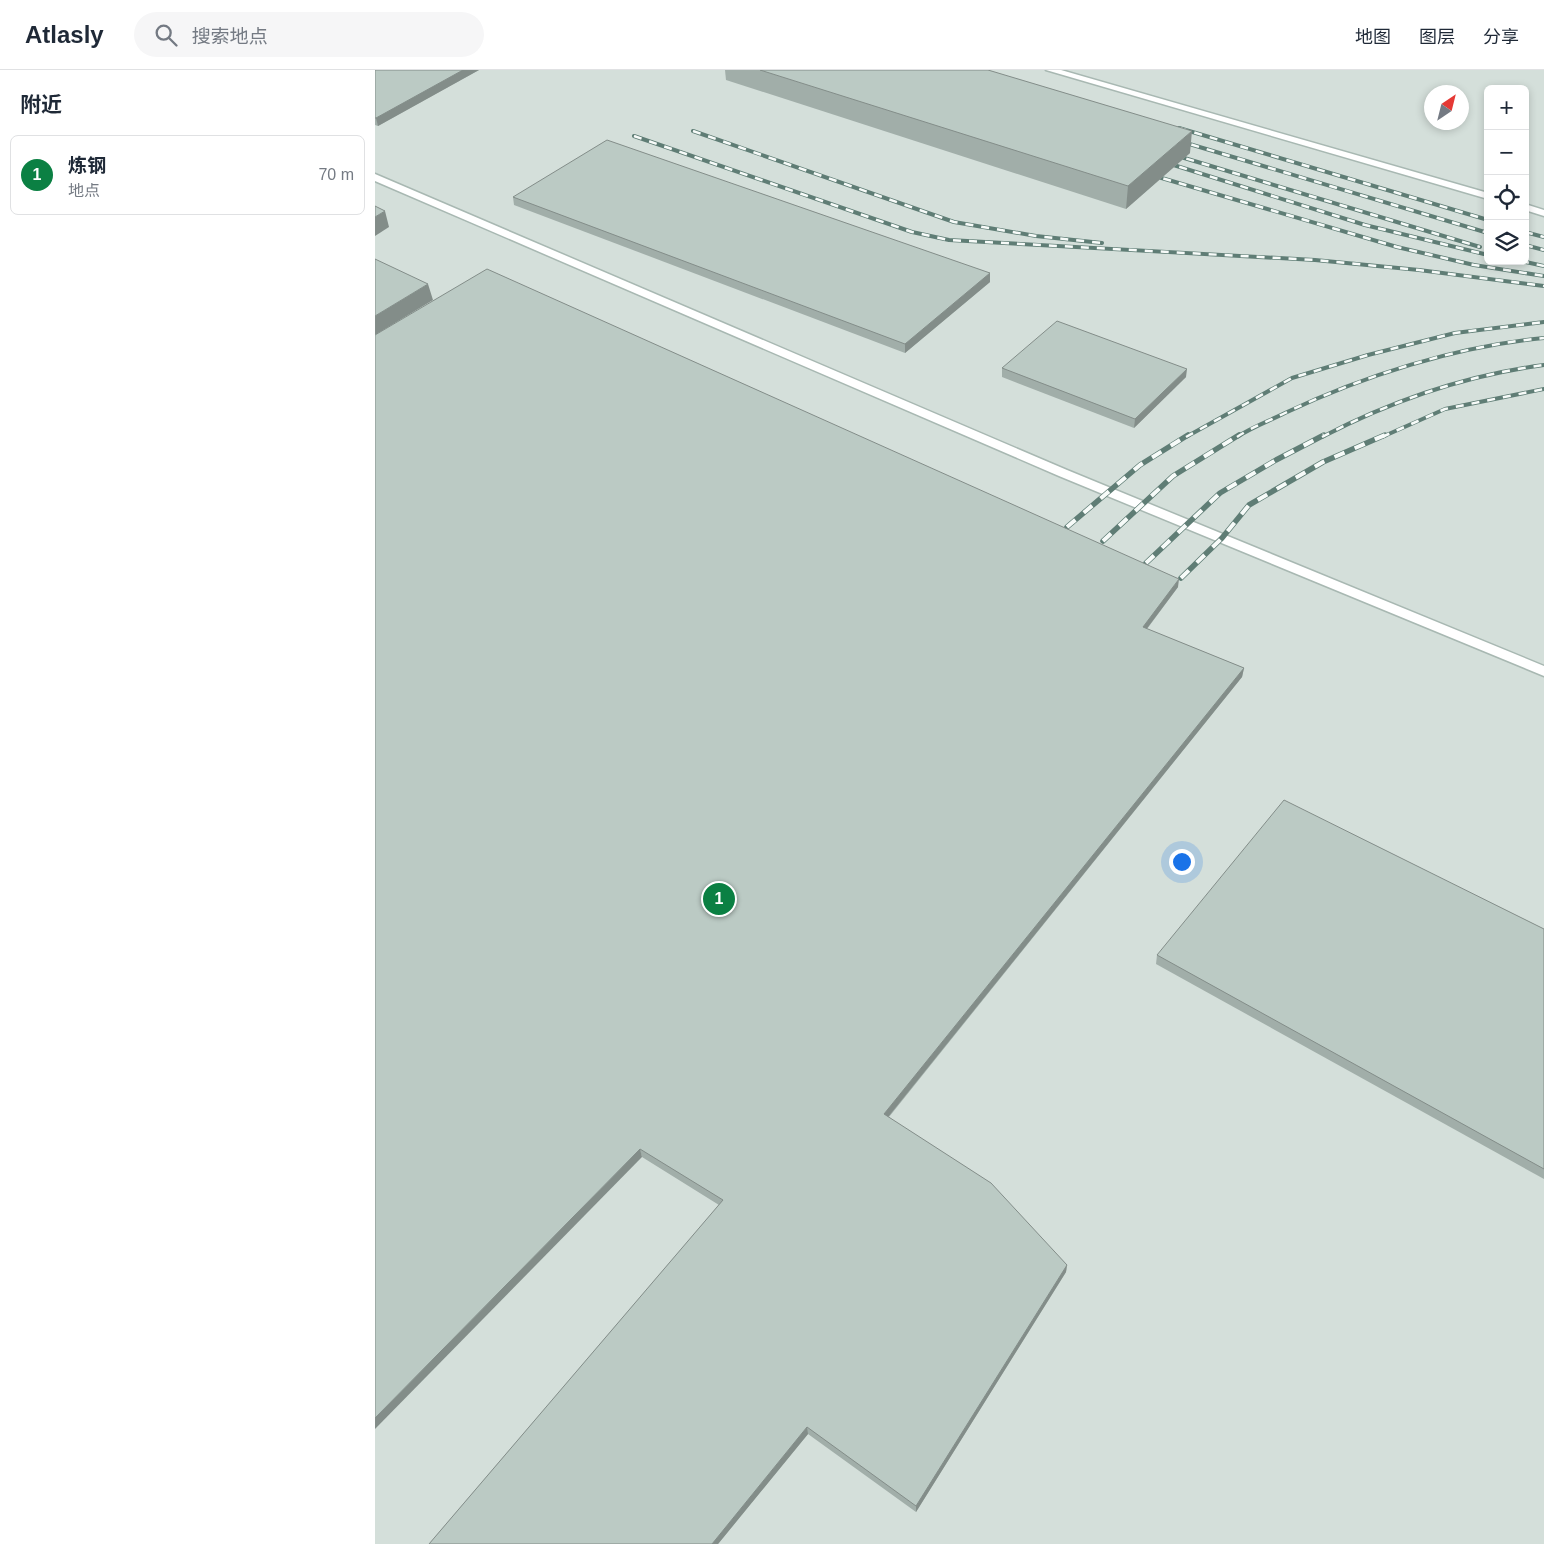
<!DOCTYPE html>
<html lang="zh">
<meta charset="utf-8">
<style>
:root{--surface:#fff;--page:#f6f6f7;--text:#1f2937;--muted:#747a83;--line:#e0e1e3;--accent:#0b8043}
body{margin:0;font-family:Helvetica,"Noto Sans SC",sans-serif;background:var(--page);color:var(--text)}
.controls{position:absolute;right:15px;top:15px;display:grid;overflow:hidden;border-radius:8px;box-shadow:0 2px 8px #0003}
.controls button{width:45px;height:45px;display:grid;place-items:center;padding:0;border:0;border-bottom:1px solid var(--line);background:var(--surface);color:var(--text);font:25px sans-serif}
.compass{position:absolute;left:1049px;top:15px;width:45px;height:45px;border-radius:50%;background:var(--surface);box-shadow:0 2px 8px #0003;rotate:35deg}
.you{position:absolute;left:806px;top:791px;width:18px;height:18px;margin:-12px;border:4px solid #fff;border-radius:50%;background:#1a73e8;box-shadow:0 0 0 8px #1a73e833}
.badge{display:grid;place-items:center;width:32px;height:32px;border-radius:50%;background:var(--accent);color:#fff;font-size:16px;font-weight:700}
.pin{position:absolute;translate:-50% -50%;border:2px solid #fff;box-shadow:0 1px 5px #0006}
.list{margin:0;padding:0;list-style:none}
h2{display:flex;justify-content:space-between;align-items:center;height:65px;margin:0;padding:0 20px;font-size:21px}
h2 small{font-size:16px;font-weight:400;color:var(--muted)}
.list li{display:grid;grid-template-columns:32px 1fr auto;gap:15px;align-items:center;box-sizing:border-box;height:80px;margin:0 10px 10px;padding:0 10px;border:1px solid var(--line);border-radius:8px}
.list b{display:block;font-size:19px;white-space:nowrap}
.list p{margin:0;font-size:16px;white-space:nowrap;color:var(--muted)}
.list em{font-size:16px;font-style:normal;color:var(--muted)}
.icon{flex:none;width:28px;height:28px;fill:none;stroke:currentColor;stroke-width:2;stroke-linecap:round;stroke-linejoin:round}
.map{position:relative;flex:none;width:1169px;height:1474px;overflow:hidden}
header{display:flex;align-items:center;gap:30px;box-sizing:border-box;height:70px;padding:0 25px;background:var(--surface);border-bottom:1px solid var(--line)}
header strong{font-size:24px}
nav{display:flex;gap:28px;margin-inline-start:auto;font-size:18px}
.search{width:350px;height:45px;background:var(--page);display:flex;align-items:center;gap:12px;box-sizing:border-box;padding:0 18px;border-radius:28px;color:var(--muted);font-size:19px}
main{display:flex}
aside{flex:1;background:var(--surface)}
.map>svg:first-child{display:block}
.built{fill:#d4dfda;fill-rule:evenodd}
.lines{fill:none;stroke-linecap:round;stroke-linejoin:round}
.minor-casing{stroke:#a8b8b2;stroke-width:3}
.minor{fill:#fff;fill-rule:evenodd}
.rail-far1-casing{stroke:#5f7d75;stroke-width:4}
.rail-casing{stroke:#5f7d75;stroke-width:5.5}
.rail-far1{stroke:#f7fbf9;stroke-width:2.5;stroke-dasharray:8;stroke-linecap:butt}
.rail{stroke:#f7fbf9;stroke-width:4;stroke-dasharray:11;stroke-linecap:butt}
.wall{fill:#a1aea9}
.shaded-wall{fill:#838d89}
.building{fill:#bbcac4;stroke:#838d89}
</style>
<header>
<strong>Atlasly</strong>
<div class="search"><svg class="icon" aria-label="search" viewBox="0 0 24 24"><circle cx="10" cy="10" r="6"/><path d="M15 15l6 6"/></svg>搜索地点</div>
<nav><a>地图</a><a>图层</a><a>分享</a></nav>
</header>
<main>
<aside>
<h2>附近<small></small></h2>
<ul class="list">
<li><span class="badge">1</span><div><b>炼钢</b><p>地点</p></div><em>70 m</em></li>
</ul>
</aside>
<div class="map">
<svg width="1169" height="1474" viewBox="0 0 1169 1474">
<rect width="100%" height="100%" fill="#e6efeb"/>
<path class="built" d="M0 0H1169V1474H0ZM1113 19H1150V191H1113ZM1056 22H1086V52H1056Z"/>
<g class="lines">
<defs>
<g id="minor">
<path d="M671 0H686L1113 123V129Z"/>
<path d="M0 104 692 400 1169 596V606L684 406 0 111Z"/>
<path d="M1150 134 1169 140V146L1150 140Z"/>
</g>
</defs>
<use href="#minor" class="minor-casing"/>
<use href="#minor" class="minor"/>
<defs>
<g id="rail-far1">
<path d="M804 58 1113 150"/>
<path d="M318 61 579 152 661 166 727 173"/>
<path d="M259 66 537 162 574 170 940 190 1044 200 1169 216"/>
<path d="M801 70 1113 163"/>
<path d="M796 84 1105 177"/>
<path d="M789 92 990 155 1113 185"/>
<path d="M773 104 1022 177 1099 195 1169 206"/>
<path d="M1150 162 1169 167"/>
<path d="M1150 175 1169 180"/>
<path d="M1146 191 1169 196"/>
<path d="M811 367 917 308 993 285 1080 263 1169 252"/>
<path d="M862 367C877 357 894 351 910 343 988 306 1082 276 1169 268"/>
<path d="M947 367C1016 331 1092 305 1169 295"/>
<path d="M1007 367 1070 339 1169 319"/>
</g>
<g id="rail">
<path d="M692 457 765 395 813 365"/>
<path d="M728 471 798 406 864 365"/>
<path d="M771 493 845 423 901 390 949 365"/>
<path d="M806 508 847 468 874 435 948 392 1010 365"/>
</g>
</defs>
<use href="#rail-far1" class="rail-far1-casing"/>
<use href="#rail" class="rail-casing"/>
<use href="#rail-far1" class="rail-far1"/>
<use href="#rail" class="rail"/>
</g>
<g class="wall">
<path d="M0 0H104L3 56 0 55Z"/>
<path d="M350 0H613L815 83 751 139 351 10Z"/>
<path d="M138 127 615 203V212L530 283 139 135Z"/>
<path d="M0 265 803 517 772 559 869 598 867 607 514 1047 692 1195 691 1202 541 1442 433 1364 343 1474H54L344 1135 267 1087Z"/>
<path d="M627 298 811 307 759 358 627 307Z"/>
<path d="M1169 859V1109L781 894 782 885Z"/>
</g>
<g class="shaded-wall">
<path d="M88 0H104L3 56 1 48Z"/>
<path d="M817 61 815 83 751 139 753 116Z"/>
<path d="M10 141 14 157 0 166V147Z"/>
<path d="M615 203V212L530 283V274Z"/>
<path d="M53 214 58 230 0 265V246Z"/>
<path d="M812 299 811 307 759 358 760 349Z"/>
<path d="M804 509 803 517 767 565 768 557Z"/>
<path d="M869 598 867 607 509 1052V1044Z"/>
<path d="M265 1079 267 1087 0 1359V1348Z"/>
<path d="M692 1195 691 1202 541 1442V1436Z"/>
<path d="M432 1357 433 1364 343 1474H337Z"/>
</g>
<g class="building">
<path d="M0 0H88L1 48H0Z"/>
<path d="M385 0H613L817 61 753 116Z"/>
<path d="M232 70 615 203 530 274 138 127Z"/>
<path d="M0 136 10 141 0 147Z"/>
<path d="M0 189 53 214 0 246Z"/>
<path d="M112 199 804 509 768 557 869 598 509 1044 616 1113 692 1195 541 1436 432 1357 337 1474H54L348 1130 265 1079 0 1348V265Z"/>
<path d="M682 251 812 299 760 349 627 298Z"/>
<path d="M909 730 1169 859V1099L782 885Z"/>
</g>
</svg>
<div class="controls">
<button>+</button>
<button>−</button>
<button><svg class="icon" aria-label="locate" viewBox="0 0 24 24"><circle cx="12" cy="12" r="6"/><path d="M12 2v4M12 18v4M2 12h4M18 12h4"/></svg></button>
<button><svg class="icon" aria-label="layers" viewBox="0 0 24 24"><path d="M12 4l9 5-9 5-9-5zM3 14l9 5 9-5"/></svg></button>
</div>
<svg class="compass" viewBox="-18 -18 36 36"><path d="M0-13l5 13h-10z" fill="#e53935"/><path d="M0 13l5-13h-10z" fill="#747a83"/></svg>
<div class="you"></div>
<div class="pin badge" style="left:344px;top:829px">1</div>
</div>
</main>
